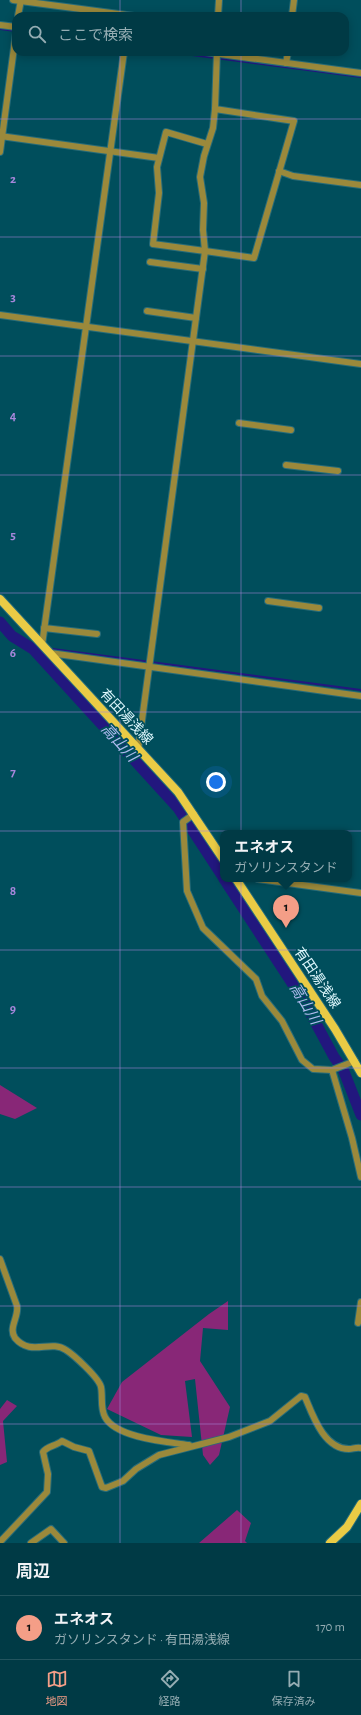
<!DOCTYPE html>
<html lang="ja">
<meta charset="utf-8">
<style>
:root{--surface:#003a45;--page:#0a414c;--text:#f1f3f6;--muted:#95adb3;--line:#22545e;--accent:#f49e87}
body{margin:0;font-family:"Alegreya Sans","Noto Sans JP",sans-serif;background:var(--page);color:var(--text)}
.you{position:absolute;left:216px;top:782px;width:14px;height:14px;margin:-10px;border:3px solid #fff;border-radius:50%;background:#1a73e8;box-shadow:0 0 0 6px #1a73e833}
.badge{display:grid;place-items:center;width:26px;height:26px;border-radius:50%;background:var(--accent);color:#111;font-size:13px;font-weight:700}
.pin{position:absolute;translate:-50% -33px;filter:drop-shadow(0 1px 2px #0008)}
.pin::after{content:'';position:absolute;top:21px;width:14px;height:12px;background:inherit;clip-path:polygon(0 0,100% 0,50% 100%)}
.popup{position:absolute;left:220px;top:830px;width:132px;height:52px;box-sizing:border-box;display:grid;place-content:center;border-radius:8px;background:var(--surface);filter:drop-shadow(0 1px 3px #0005);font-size:13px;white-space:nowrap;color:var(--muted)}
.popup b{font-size:15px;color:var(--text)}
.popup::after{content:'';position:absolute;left:50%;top:100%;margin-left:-8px;border:8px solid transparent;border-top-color:var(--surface)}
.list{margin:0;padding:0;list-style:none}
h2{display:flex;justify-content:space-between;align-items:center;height:52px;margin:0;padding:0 16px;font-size:17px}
h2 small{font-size:13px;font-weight:400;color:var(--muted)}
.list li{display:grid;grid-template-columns:26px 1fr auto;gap:12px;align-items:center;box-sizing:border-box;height:64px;padding:0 16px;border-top:1px solid var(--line)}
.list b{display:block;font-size:15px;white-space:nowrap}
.list p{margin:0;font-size:13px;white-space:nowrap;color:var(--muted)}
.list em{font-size:13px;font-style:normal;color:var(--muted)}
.icon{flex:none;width:22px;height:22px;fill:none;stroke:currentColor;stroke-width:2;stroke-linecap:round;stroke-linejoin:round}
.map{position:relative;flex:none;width:361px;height:1543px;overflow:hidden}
.search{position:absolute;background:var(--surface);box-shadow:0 2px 10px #0003;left:12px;right:12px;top:12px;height:44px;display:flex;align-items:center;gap:10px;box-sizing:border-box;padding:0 14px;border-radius:12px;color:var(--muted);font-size:15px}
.sheet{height:116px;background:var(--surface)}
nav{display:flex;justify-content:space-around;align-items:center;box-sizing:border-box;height:56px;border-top:1px solid var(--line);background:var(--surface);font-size:11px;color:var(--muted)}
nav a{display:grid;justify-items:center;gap:2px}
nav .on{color:var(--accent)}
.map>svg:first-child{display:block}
.green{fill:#882777}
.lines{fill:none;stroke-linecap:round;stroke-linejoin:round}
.stream{stroke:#22177e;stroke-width:2}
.river{stroke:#22177e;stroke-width:11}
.minor-casing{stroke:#286c79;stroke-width:8}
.major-casing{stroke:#286c79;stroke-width:10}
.minor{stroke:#9b893b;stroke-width:6}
.major{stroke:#eacb45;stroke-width:8}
.grid{fill:none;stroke:#a787db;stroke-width:1;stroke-opacity:0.55}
.labels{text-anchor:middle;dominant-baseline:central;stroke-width:3.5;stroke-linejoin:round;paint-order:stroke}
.street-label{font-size:14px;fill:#ddf7fd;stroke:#004e5c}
.water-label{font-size:15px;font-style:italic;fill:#b0bbf0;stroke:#004e5c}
.grid-label{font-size:13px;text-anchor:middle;font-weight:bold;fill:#a787db;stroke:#004e5c;stroke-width:3.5;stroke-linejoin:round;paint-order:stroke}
</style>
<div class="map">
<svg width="361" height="1543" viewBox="0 0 361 1543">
<rect width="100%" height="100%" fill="#004e5c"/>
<g class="green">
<path d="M0 1085 37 1108 15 1119 0 1114Z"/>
<path d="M228 1301V1330L203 1328 200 1361 230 1407 219 1455 210 1465 203 1455 195 1379 185 1381 192 1437 161 1435 107 1409 122 1382 209 1314Z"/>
<path d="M7 1400 17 1406 3 1421 7 1462 0 1465V1409Z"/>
<path d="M237 1510 251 1523 245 1541 247 1543H199Z"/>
</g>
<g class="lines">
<g class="stream">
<path d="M0 29 16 31"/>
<path d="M169 52 361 77"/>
<path d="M33 649H38"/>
<path d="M53 649 361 690"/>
</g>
<g class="river">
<path d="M0 622 12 636 33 649 178 808 223 877"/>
<path d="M224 879 305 1003 334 1057 343 1069 361 1115"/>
</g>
<defs>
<g id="minor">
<path d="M13 0 134 16"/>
<path d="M18 16 21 0"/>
<path d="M218 16 219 0"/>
<path d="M292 16 294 0"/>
<path d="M0 25 16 27"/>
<path d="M205 52 361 73"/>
<path d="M286 63 288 52"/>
<path d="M0 136 159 158"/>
<path d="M207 144 166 132 157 167 159 193 153 244 205 251 203 230 204 203 200 177 204 156 213 128 215 109"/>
<path d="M0 152 16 33"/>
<path d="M279 171 293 176 361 185"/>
<path d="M150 262 203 269"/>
<path d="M147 311 196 318"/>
<path d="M0 315 361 364"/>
<path d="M239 423 291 430"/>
<path d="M286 465 338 471"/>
<path d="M268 601 319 608"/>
<path d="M44 628 97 634"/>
<path d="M42 645 124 52"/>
<path d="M50 653 361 696"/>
<path d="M138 750 205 251 254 258 294 121 215 109 217 52"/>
<path d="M194 814 183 822 187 891 203 928 256 979 262 996 282 1021 302 1060 313 1069 332 1070 355 1061"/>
<path d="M258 879 361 893"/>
<path d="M332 1070 352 1138 361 1177"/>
<path d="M0 1259 17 1306C19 1317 8 1328 15 1338 31 1357 50 1339 66 1350 74 1355 99 1378 101 1387 103 1397 100 1408 105 1417 116 1438 168 1442 189 1445"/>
<path d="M358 1323 361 1302"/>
<path d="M0 1542 47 1492 48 1474 43 1452C47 1446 56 1446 62 1441L74 1447 89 1451 102 1487 106 1488 123 1481 136 1469 159 1455 229 1437 270 1421 301 1396 305 1397C313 1416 324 1449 349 1449 353 1449 356 1447 361 1448"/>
<path d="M31 1543 51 1529 64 1543"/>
</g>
<g id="major">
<path d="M0 599 178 792 223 859"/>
<path d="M236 879 335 1029 361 1073"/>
<path d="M330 1543 347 1527 361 1504"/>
</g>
</defs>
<use href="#minor" class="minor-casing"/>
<use href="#major" class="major-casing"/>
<use href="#minor" class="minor"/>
<use href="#major" class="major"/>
</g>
<path class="grid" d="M120 0V16M241 0V16M120 52V1543M241 52V1543M0 119H361M0 237H361M0 356H361M0 475H361M0 593H361M0 712H361M0 831H361M0 950H361M0 1068H361M0 1187H361M0 1306H361M0 1424H361"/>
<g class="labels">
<g class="street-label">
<text transform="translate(126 717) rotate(47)">有田湯浅線</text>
<text transform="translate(317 978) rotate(56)">有田湯浅線</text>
</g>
<g class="water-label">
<text transform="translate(119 743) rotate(48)">高山川</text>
<text transform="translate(305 1004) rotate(59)">高山川</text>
</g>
</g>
<g class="grid-label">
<text x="13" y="183">2</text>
<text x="13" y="301">3</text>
<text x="13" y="420">4</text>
<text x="13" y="539">5</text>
<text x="13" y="657">6</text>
<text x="13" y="776">7</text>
<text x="13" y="895">8</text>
<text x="13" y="1013">9</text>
</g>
</svg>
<div class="you"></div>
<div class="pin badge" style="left:286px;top:928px">1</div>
<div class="popup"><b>エネオス</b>ガソリンスタンド</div>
<div class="search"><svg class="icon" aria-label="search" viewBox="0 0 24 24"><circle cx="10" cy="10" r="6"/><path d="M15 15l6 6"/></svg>ここで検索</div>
</div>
<section class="sheet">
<h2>周辺<small></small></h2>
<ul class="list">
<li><span class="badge">1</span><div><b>エネオス</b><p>ガソリンスタンド · 有田湯浅線</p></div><em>170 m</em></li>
</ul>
</section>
<nav>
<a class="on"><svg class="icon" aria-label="map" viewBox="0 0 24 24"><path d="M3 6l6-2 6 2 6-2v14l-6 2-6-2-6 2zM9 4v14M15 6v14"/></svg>地図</a>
<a><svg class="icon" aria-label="directions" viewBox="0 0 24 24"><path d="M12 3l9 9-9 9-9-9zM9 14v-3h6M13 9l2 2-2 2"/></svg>経路</a>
<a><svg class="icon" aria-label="saved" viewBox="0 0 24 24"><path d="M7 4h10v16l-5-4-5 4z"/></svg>保存済み</a>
</nav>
